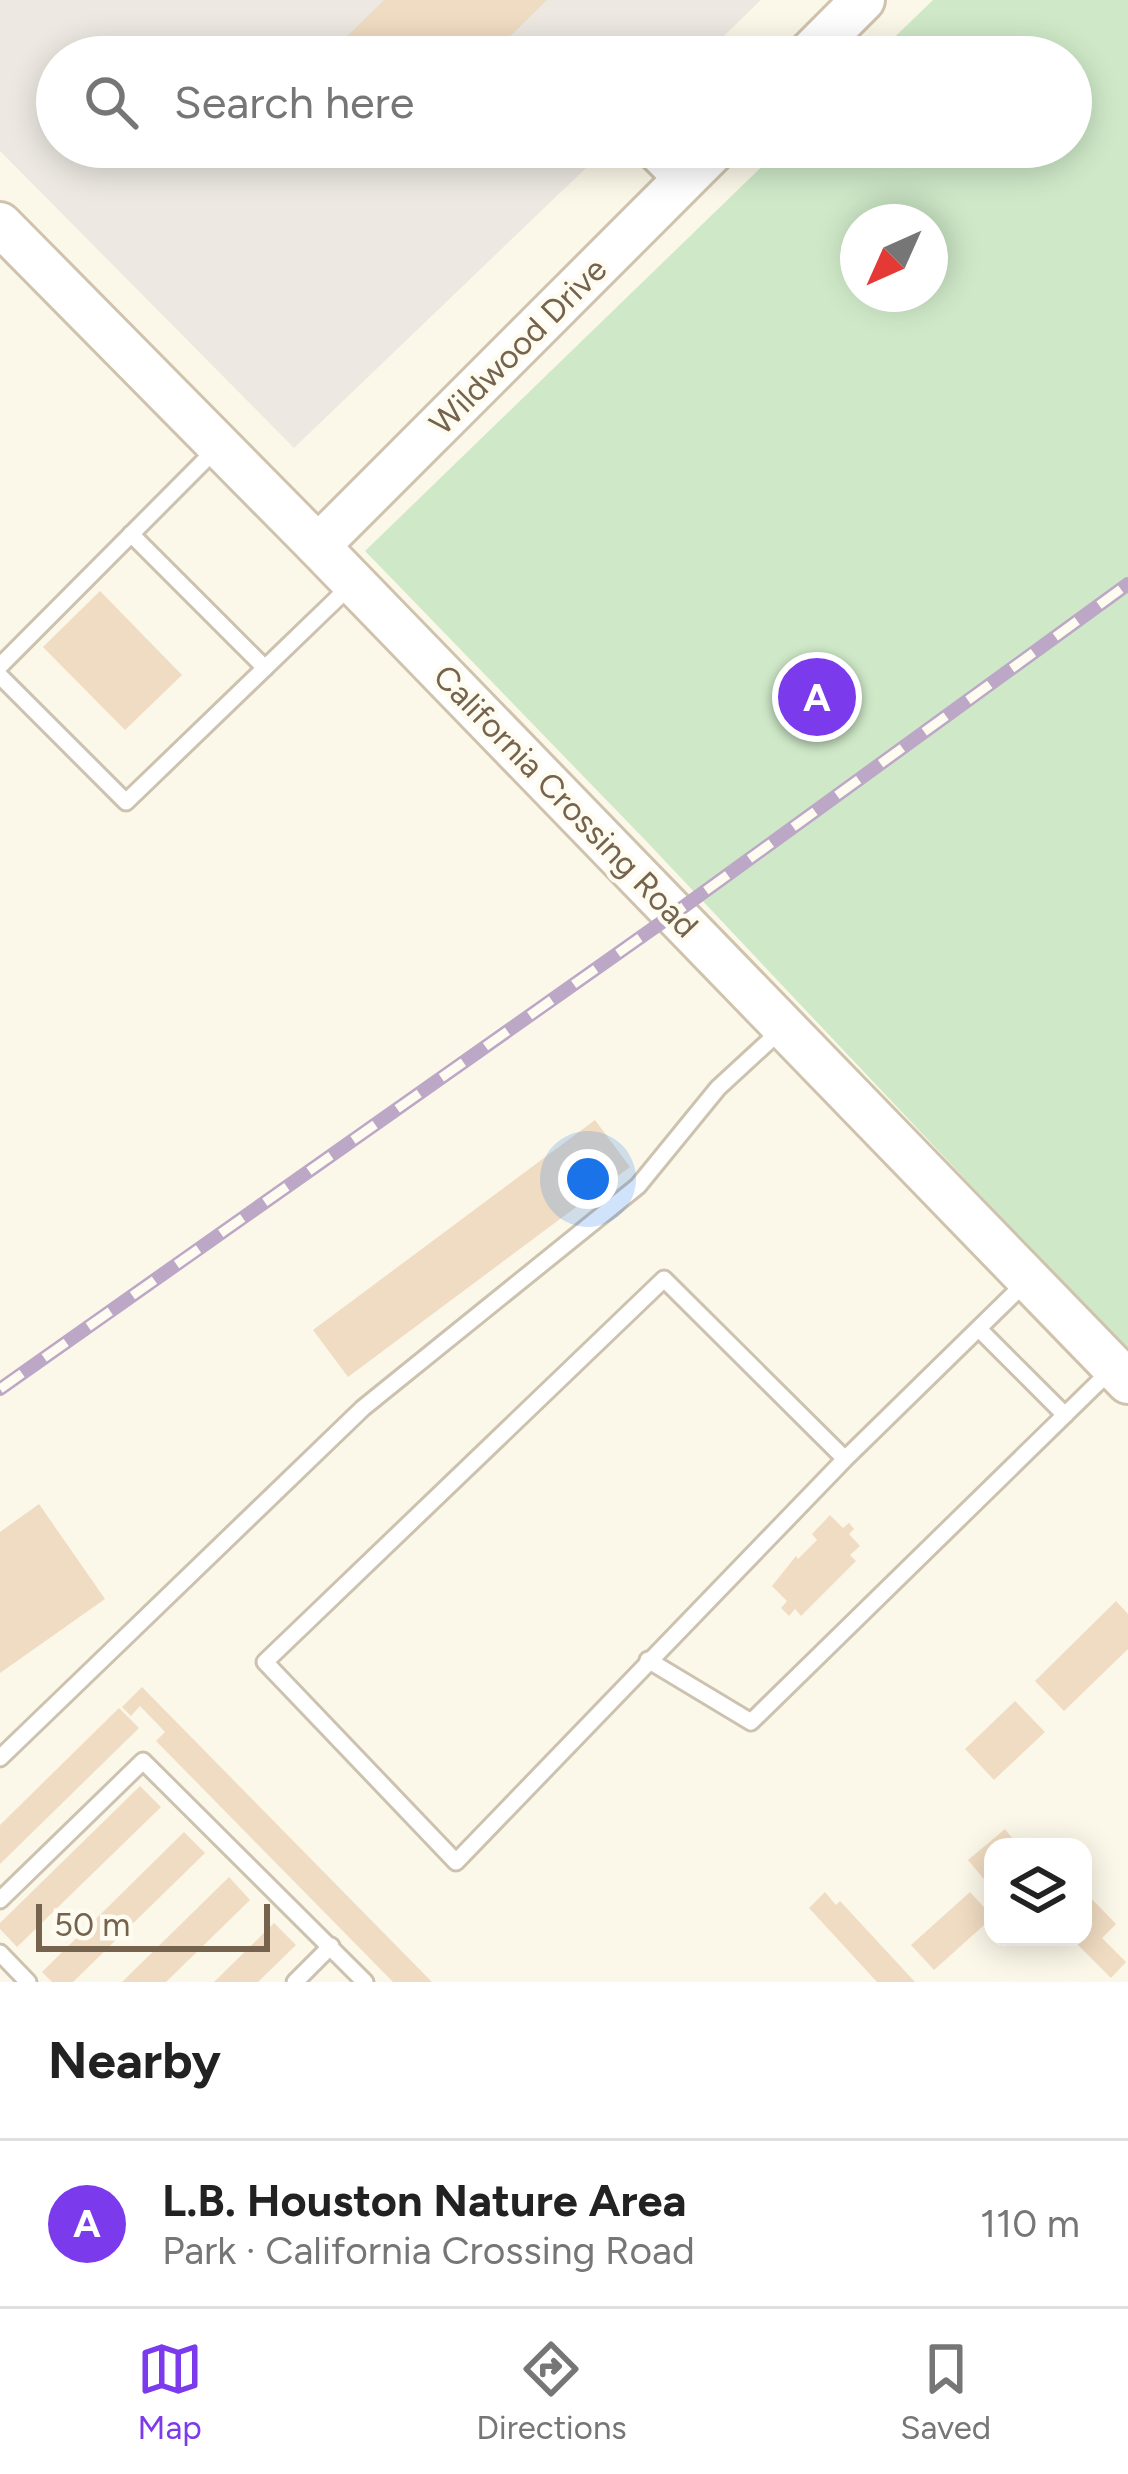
<!DOCTYPE html>
<meta charset="utf-8">
<style>
:root{--surface:#fff;--page:#f2f2f2;--text:#222;--muted:#767676;--line:#e0e0e0;--accent:#7c3aed}
body{margin:0;font-family:Figtree,sans-serif;background:var(--page);color:var(--text)}
.controls{position:absolute;right:36px;bottom:36px;display:grid;overflow:hidden;border-radius:24px;box-shadow:0 6px 30px #0003}
.controls button{width:108px;height:108px;display:grid;place-items:center;padding:0;border:0;border-bottom:3px solid var(--line);background:var(--surface);color:var(--text);font:60px sans-serif}
.compass{position:absolute;left:840px;top:204px;width:108px;height:108px;border-radius:50%;background:var(--surface);box-shadow:0 6px 30px #0003;rotate:225deg}
.scale{position:absolute;left:36px;bottom:30px;width:234px;box-sizing:border-box;padding-left:12px;border:6px solid #75634d;border-top:0;font-size:33px;line-height:42px;white-space:nowrap;color:#75634d;-webkit-text-stroke:9px #fefbf0;paint-order:stroke}
.you{position:absolute;left:588px;top:1179px;width:42px;height:42px;margin:-30px;border:9px solid #fff;border-radius:50%;background:#1a73e8;box-shadow:0 0 0 18px #1a73e833}
.badge{display:grid;place-items:center;width:78px;height:78px;border-radius:50%;background:var(--accent);color:#fff;font-size:39px;font-weight:700}
.pin{position:absolute;translate:-50% -50%;border:6px solid #fff;box-shadow:0 3px 12px #0006}
.list{margin:0;padding:0;list-style:none}
h2{display:flex;justify-content:space-between;align-items:center;height:156px;margin:0;padding:0 48px;font-size:51px}
h2 small{font-size:39px;font-weight:400;color:var(--muted)}
.list li{display:grid;grid-template-columns:78px 1fr auto;gap:36px;align-items:center;box-sizing:border-box;height:168px;padding:0 48px;border-top:3px solid var(--line)}
.list b{display:block;font-size:45px;white-space:nowrap}
.list p{margin:0;font-size:39px;white-space:nowrap;color:var(--muted)}
.list em{font-size:39px;font-style:normal;color:var(--muted)}
.icon{flex:none;width:66px;height:66px;fill:none;stroke:currentColor;stroke-width:2;stroke-linecap:round;stroke-linejoin:round}
.map{position:relative;flex:none;width:1128px;height:1982px;overflow:hidden}
.search{position:absolute;background:var(--surface);box-shadow:0 6px 30px #0003;left:36px;right:36px;top:36px;height:132px;display:flex;align-items:center;gap:30px;box-sizing:border-box;padding:0 42px;border-radius:66px;color:var(--muted);font-size:45px}
.sheet{height:324px;background:var(--surface)}
nav{display:flex;justify-content:space-around;align-items:center;box-sizing:border-box;height:168px;border-top:3px solid var(--line);background:var(--surface);font-size:33px;color:var(--muted)}
nav a{display:grid;justify-items:center;gap:6px}
nav .on{color:var(--accent)}
.map>svg:first-child{display:block}
.industrial{fill:#ede9e2}
.green{fill:#cfe9c8;fill-rule:evenodd}
.building{fill:#f0dcc2}
.lines{fill:none;stroke-linecap:round;stroke-linejoin:round}
.lane-casing{stroke:#cdc2af;stroke-width:21}
.secondary-casing{stroke:#d0c3ad;stroke-width:48}
.lane{stroke:#fff;stroke-width:15}
.secondary{stroke:#fff;stroke-width:42}
.rail-casing{stroke:#bda7c6;stroke-width:14}
.rail{stroke:#fefbf0;stroke-width:9;stroke-dasharray:27;stroke-linecap:butt}
.labels{text-anchor:middle;dominant-baseline:central;stroke-width:9;stroke-linejoin:round;paint-order:stroke}
.street-label{font-size:33px;fill:#75634d;stroke:#fefbf0}
</style>
<div class="map">
<svg width="1128" height="1982" viewBox="0 0 1128 1982">
<rect width="100%" height="100%" fill="#fcf8e9"/>
<path class="industrial" d="M0 0H761L702 57H57V147H608L294 448 0 151Z"/>
<path class="green" d="M933 0H1128V1352L648 843 365 551 782 147H1071V57H874ZM858 222H930V294H858Z"/>
<g class="building">
<path d="M384 0H547L489 57H348L337 46Z"/>
<path d="M100 591 182 675 125 730 43 647Z"/>
<path d="M595 1120 630 1167 348 1377 313 1330Z"/>
<path d="M39 1504 105 1599 0 1673V1532Z"/>
<path d="M830 1515 843 1528 849 1523 854 1529 849 1534 860 1546 850 1555 856 1561 801 1616 795 1609 789 1616 781 1608 787 1601 772 1586 796 1556 798 1559 817 1540 812 1534Z"/>
<path d="M1116 1601 1128 1614V1649L1064 1711 1035 1681Z"/>
<path d="M142 1687 432 1982H393L156 1741 165 1732 140 1706 131 1716 122 1707Z"/>
<path d="M1015 1701 1045 1732 994 1780 965 1749Z"/>
<path d="M119 1708 139 1728 0 1864V1825Z"/>
<path d="M140 1786 161 1807 17 1947 0 1929V1923Z"/>
<path d="M1005 1829 1019 1847H993V1890L968 1860Z"/>
<path d="M184 1832 205 1853 73 1982H52L42 1972Z"/>
<path d="M229 1877 250 1900 166 1982H122Z"/>
<path d="M1083 1890 1116 1924 1102 1938 1126 1962 1111 1978 1070 1937H1083Z"/>
<path d="M825 1892 836 1905 840 1901 915 1982H877L809 1908Z"/>
<path d="M970 1892 993 1917 934 1970 911 1945Z"/>
<path d="M274 1923 296 1945 258 1982H214Z"/>
</g>
<g class="lines">
<defs>
<g id="lane">
<path d="M636 147 675 186"/>
<path d="M131 534 265 668"/>
<path d="M0 666 216 449"/>
<path d="M0 676 126 802 350 586"/>
<path d="M979 1329 1065 1415"/>
<path d="M845 1459 664 1279 265 1662 456 1862 845 1459 1027 1281"/>
<path d="M648 1660 751 1722 1113 1368"/>
<path d="M0 1758 363 1408 638 1186 718 1088 782 1029"/>
<path d="M0 1900 143 1761 365 1982"/>
<path d="M0 1953 28 1982"/>
<path d="M295 1982 331 1946"/>
</g>
<g id="secondary">
<path d="M806 57 863 0"/>
<path d="M0 224 318 546 1128 1382"/>
<path d="M318 546 717 147"/>
</g>
</defs>
<use href="#lane" class="lane-casing"/>
<use href="#secondary" class="secondary-casing"/>
<use href="#lane" class="lane"/>
<use href="#secondary" class="secondary"/>
<defs>
<path id="rail" d="M0 1389 675 913 1128 584"/>
</defs>
<use href="#rail" class="rail-casing"/>
<use href="#rail" class="rail"/>
</g>
<g class="labels">
<g class="street-label">
<text transform="translate(518 346) rotate(-45)">Wildwood Drive</text>
<text transform="translate(566 801) rotate(46)">California Crossing Road</text>
</g>
</g>
</svg>
<div class="controls">
<button><svg class="icon" aria-label="layers" viewBox="0 0 24 24"><path d="M12 4l9 5-9 5-9-5zM3 14l9 5 9-5"/></svg></button>
</div>
<svg class="compass" viewBox="-18 -18 36 36"><path d="M0-13l5 13h-10z" fill="#e53935"/><path d="M0 13l5-13h-10z" fill="#767676"/></svg>
<div class="scale">50 m</div>
<div class="you"></div>
<div class="pin badge" style="left:817px;top:697px">A</div>
<div class="search"><svg class="icon" aria-label="search" viewBox="0 0 24 24"><circle cx="10" cy="10" r="6"/><path d="M15 15l6 6"/></svg>Search here</div>
</div>
<section class="sheet">
<h2>Nearby<small></small></h2>
<ul class="list">
<li><span class="badge">A</span><div><b>L.B. Houston Nature Area</b><p>Park · California Crossing Road</p></div><em>110 m</em></li>
</ul>
</section>
<nav>
<a class="on"><svg class="icon" aria-label="map" viewBox="0 0 24 24"><path d="M3 6l6-2 6 2 6-2v14l-6 2-6-2-6 2zM9 4v14M15 6v14"/></svg>Map</a>
<a><svg class="icon" aria-label="directions" viewBox="0 0 24 24"><path d="M12 3l9 9-9 9-9-9zM9 14v-3h6M13 9l2 2-2 2"/></svg>Directions</a>
<a><svg class="icon" aria-label="saved" viewBox="0 0 24 24"><path d="M7 4h10v16l-5-4-5 4z"/></svg>Saved</a>
</nav>
